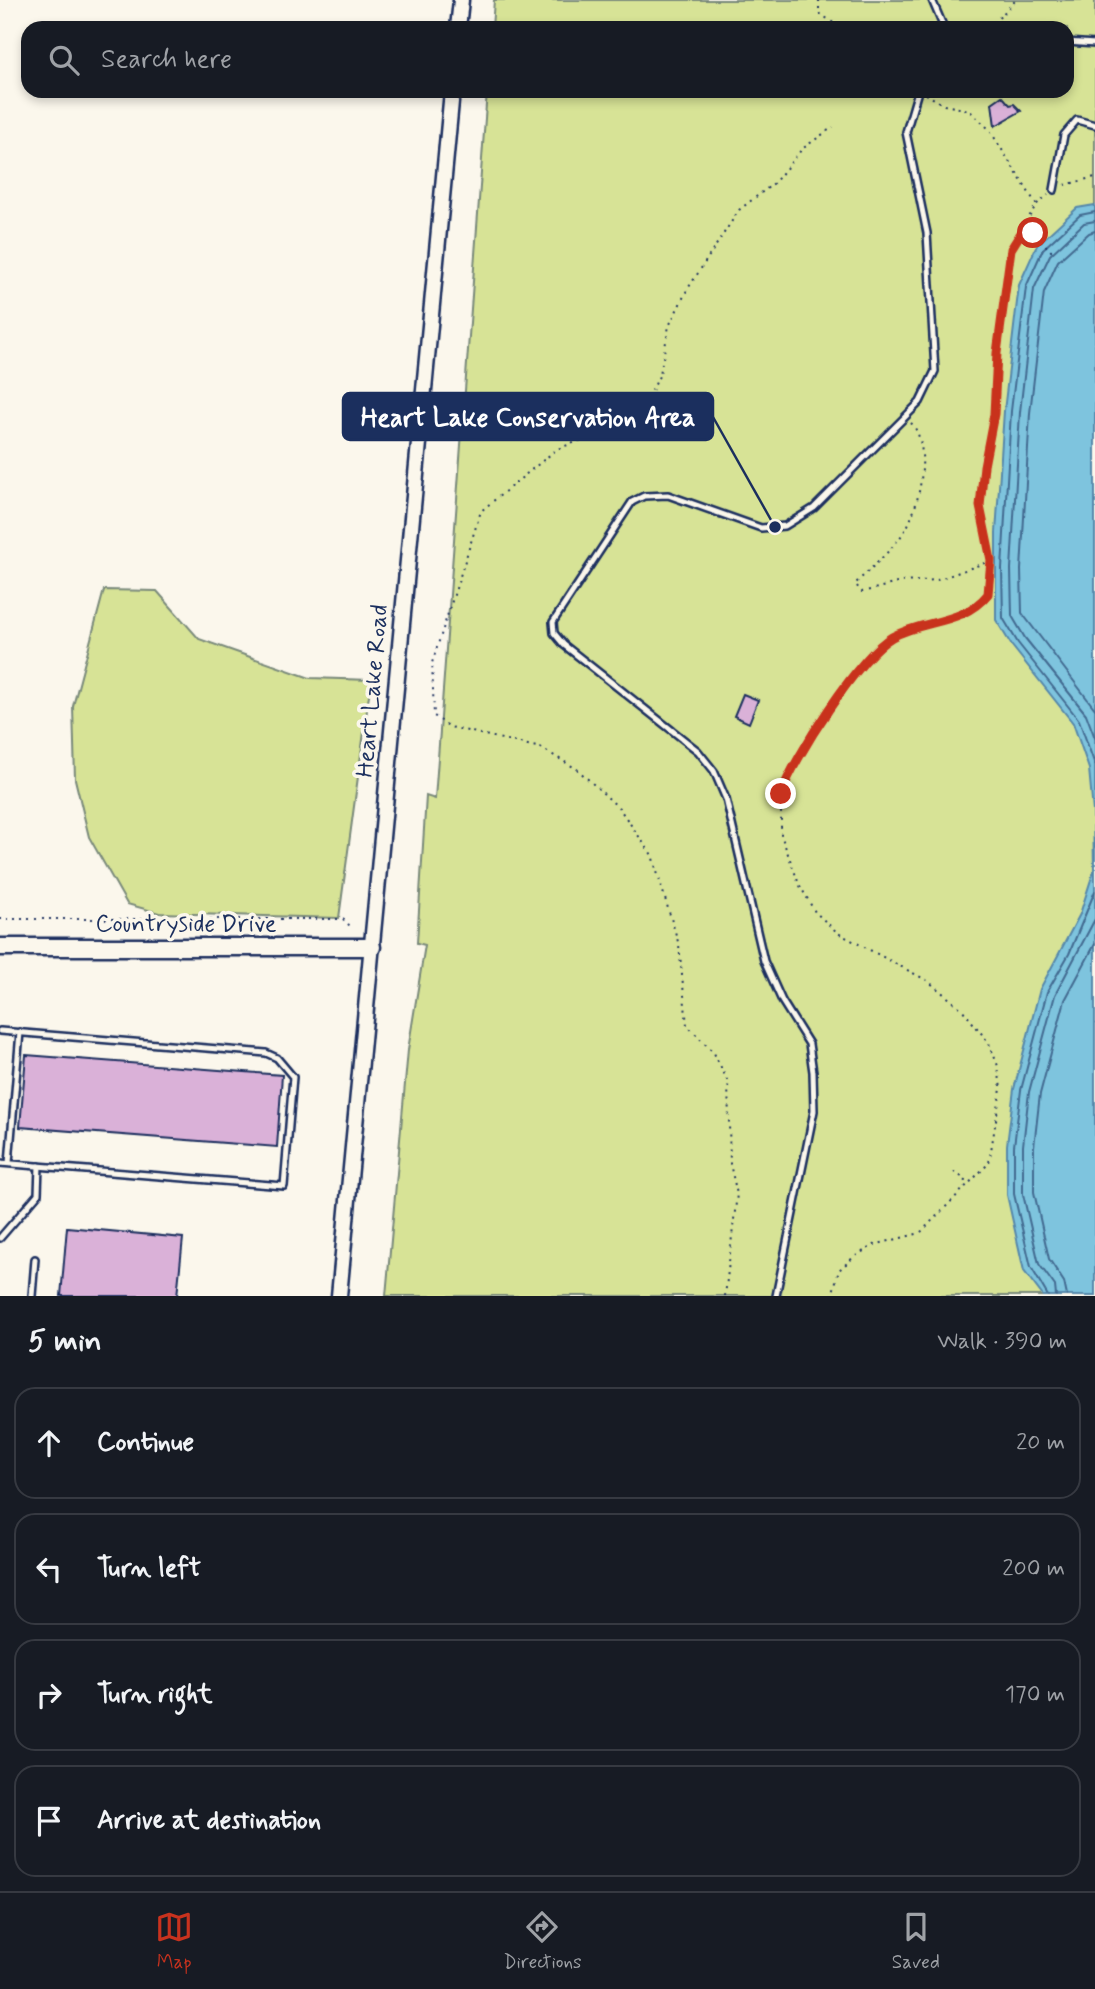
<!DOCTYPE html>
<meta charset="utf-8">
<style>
:root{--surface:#171b24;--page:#242831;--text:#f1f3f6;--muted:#9ea1a6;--line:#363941;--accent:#c8321e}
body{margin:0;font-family:Mynerve,sans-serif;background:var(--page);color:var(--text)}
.stop{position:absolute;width:21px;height:21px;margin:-16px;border:5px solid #c8321e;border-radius:50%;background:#fff}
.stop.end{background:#c8321e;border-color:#fff;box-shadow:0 2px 7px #0008}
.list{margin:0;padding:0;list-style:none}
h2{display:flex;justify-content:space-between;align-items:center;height:91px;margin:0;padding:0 28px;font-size:30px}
h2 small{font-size:23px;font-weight:400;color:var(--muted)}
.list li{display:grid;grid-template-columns:46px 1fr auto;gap:21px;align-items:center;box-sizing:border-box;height:112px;margin:0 14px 14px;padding:0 14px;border:2px solid var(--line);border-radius:21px}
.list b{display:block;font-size:26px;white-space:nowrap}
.list em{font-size:23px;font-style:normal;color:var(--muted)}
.icon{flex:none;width:38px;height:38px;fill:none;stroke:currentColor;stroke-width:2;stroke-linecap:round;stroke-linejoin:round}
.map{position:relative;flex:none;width:1095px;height:1296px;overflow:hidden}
.search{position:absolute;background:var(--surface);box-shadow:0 4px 10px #0003;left:21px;right:21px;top:21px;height:77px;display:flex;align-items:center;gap:18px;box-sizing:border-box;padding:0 24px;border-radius:21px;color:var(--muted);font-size:26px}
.sheet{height:595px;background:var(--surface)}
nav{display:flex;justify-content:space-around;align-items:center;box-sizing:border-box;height:98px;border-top:2px solid var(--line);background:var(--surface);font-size:19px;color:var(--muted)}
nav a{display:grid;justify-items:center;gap:4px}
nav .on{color:var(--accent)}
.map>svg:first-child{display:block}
.green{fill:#d7e396;stroke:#79897a;stroke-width:2}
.water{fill:#7ec4de;stroke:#5688ab;stroke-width:2}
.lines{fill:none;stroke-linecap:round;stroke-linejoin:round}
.shore{stroke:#436b91;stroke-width:2}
.building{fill:#dab1d8;stroke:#1b2f5e;stroke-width:2}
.service-casing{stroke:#1b2f5e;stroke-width:10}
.tertiary-casing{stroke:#1b2f5e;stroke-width:19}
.secondary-casing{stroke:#1b2f5e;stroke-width:21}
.path{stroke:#1b2f5e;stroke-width:2;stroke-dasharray:2 5;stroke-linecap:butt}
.service{stroke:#fbf7ec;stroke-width:5}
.tertiary{stroke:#fbf7ec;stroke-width:14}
.secondary{stroke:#fbf7ec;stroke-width:16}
.route{stroke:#c8321e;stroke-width:9}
.labels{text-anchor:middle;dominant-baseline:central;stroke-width:7;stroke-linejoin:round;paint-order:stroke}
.street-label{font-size:24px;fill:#1b2f5e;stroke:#fbf7ec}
.leader{fill:none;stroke:#1b2f5e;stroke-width:2.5}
.callout-dot{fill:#1b2f5e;stroke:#fbf7ec;stroke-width:2.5}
.callout{fill:#1b2f5e;stroke:#1b2f5e;stroke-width:2.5}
.callout-label{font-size:26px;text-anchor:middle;font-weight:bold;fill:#fff}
</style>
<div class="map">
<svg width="1095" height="1296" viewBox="0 0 1095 1296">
<rect width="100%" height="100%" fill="#fbf7ec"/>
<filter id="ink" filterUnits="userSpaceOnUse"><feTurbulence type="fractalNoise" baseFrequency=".0143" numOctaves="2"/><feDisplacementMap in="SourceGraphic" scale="14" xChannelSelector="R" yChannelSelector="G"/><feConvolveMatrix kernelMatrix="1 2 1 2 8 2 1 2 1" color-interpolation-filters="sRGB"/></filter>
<g filter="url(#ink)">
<g class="green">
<path d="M494 0H1095V1296H386L408 1050 425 945 417 943 426 796 435 799 487 91H1067V28H492Z"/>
<path d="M104 590 157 591 199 639 310 678 371 680 339 918 159 913 127 904 89 837 75 779 73 706Z"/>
</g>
<path class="water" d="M1095 205V1296H1043L1024 1271 1007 1195V1145L1014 1089 1040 989 1080 914 1094 870 1093 812 1089 769 1073 723 1012 646 996 620V533L1004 411 1019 285 1037 245 1077 208Z"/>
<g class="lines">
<g class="shore">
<path d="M1095 212 1080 215 1043 249 1026 287 1011 411 1002 569 1003 618 1018 643 1079 720 1095 765"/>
<path d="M1095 221 1084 223 1050 255 1034 289 1020 412 1011 569 1012 616 1025 638 1086 714 1095 738"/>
<path d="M1095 231 1089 233 1058 261 1044 292 1030 413 1021 570 1022 613 1095 709"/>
<path d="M1048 1296 1031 1267 1014 1194V1146L1021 1090 1047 992 1069 954 1095 891"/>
<path d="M1056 1296 1055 1286 1039 1264 1023 1194V1146L1029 1092 1055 995 1095 919"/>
<path d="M1067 1296 1064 1282 1049 1259 1034 1192V1147L1040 1094 1065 1000 1095 944"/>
</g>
</g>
<g class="building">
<path d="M1002 96 1010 105 1014 104 1021 111 995 126 992 103Z"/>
<path d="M743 694 758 700 749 723 734 716Z"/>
<path d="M26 1055 282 1075 277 1147 20 1127Z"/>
<path d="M67 1227 183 1238 177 1296H61Z"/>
</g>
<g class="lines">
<defs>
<g id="service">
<path d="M932 0 944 28"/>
<path d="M1067 42 1095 44"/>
<path d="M1054 190 1064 135 1077 120 1095 125"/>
<path d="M0 1031 266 1053 277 1058 293 1077 284 1186 0 1163"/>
<path d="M9 1163 20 1032"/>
<path d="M0 1238 38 1194 39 1166"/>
<path d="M32 1296 35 1259"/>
<path d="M776 1296 814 1111 813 1072 809 1044 782 1001 764 961 726 799 714 771 698 751 564 645 554 633 553 622 632 502 644 496 668 495 761 528 785 526 814 508 920 402 935 371 927 233 906 132 918 91"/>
</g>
<g id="tertiary">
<path d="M458 28 461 0"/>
<path d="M339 1296 452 91"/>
</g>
<path id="secondary" d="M0 947H372"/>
</defs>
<use href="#service" class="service-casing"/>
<use href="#tertiary" class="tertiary-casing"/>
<use href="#secondary" class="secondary-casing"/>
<g class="path">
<path d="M819 0V13L838 26"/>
<path d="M989 28 1016 0"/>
<path d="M926 94 944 105 969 110 989 129 1036 204"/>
<path d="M1065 185 1095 177"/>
<path d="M1026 225 1054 254"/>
<path d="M911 423C932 444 920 508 904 532 891 551 872 567 855 584L862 592 901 582 937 580 990 561"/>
<path d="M0 919H343L350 926"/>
<path d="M954 1172 965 1179 964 1187"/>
<path d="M725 1296 737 1194 730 1164 728 1082 714 1053 687 1025 679 945 652 855 619 808 577 769 541 748 450 727 434 716 432 663 481 511 557 449 595 435 647 401 660 374 669 326 687 290 739 210 774 183 802 149 833 127"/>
<path d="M832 1296 839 1270 854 1257 874 1245 920 1233 989 1163 1001 1089 998 1066 989 1043 962 1009 928 981 838 933 815 912 799 884 781 835V794L789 772 860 668 891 638 967 614 988 594 991 560 980 506 994 414 997 353 1011 249 1036 205 1048 195"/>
</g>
<use href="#service" class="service"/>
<use href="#tertiary" class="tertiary"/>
<use href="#secondary" class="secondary"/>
</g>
</g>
<g class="lines" filter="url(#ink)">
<path class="route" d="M781 794C794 758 859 656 892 637 924 619 963 625 988 594L991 560 980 506 984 466 994 414 997 353 1011 249 1026 225 1033 233"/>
</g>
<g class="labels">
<g class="street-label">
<text transform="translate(373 691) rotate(-85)">Heart Lake Road</text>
<text x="186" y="924">Countryside Drive</text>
</g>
</g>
<path class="leader" d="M775 527L713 417"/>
<circle class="callout-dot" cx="775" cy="527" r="7"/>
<rect class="callout" x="343" y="393" width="370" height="47" rx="7"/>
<g class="callout-label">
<text x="528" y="426">Heart Lake Conservation Area</text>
</g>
</svg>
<div class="stop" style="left:1033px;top:233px"></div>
<div class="stop end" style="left:781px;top:794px"></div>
<div class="search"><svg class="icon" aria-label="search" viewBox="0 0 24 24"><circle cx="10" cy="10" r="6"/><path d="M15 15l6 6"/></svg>Search here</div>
</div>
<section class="sheet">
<h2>5 min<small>Walk · 390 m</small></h2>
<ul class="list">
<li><svg class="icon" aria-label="ahead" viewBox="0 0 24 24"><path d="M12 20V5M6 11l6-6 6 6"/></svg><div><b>Continue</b></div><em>20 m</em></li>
<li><svg class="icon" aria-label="left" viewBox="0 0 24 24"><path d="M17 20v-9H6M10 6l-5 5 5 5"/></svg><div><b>Turn left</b></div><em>200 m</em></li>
<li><svg class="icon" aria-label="right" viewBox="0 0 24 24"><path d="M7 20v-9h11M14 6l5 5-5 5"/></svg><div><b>Turn right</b></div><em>170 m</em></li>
<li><svg class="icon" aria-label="arrive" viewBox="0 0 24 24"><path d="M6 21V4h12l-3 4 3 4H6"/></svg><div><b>Arrive at destination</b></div></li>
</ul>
</section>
<nav>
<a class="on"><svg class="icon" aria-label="map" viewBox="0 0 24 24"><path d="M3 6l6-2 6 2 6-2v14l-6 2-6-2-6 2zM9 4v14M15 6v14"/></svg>Map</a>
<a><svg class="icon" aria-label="directions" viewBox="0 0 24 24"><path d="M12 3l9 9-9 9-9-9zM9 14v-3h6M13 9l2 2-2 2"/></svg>Directions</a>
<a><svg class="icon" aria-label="saved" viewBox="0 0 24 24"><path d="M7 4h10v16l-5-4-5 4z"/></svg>Saved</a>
</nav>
